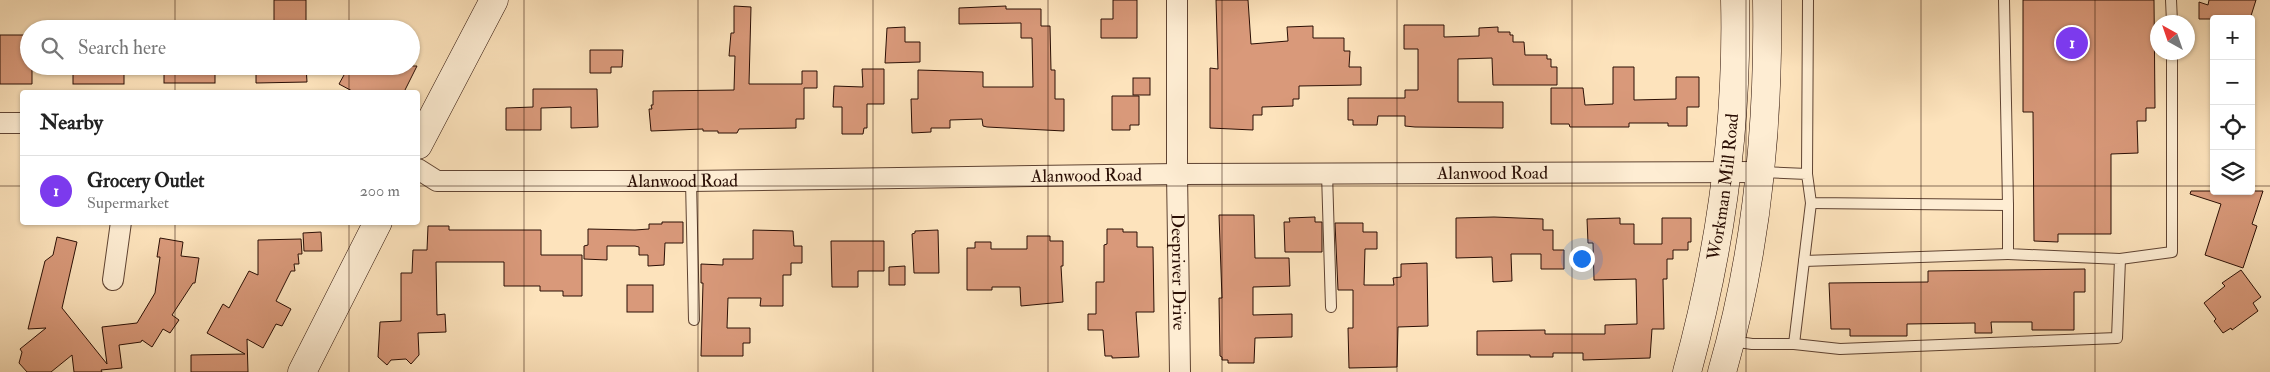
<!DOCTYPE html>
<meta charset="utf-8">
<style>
:root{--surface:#fff;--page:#f6f6f6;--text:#222;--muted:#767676;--line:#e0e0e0;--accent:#7c3aed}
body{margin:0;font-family:"IM FELL Double Pica",serif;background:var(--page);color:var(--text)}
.controls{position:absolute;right:15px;top:15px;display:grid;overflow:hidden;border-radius:5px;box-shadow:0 1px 4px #0004}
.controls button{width:45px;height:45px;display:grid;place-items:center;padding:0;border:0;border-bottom:1px solid var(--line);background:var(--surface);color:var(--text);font:25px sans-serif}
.compass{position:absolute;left:2150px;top:15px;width:45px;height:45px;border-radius:50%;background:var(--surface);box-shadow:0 1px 4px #0004;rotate:320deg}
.you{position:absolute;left:1581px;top:258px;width:18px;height:18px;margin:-12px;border:4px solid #fff;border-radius:50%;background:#1a73e8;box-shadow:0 0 0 8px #1a73e833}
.badge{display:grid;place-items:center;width:32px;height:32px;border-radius:50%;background:var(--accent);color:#fff;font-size:16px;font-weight:700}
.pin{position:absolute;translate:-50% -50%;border:2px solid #fff;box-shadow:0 1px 5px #0006}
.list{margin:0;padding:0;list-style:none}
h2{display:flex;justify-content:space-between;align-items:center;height:65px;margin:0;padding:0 20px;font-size:21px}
h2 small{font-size:16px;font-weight:400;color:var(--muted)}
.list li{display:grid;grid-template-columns:32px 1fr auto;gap:15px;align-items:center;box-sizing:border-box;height:70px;padding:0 20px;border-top:1px solid var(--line)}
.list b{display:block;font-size:19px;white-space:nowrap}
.list p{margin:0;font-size:16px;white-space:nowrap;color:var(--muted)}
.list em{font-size:16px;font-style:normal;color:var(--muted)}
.icon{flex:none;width:28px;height:28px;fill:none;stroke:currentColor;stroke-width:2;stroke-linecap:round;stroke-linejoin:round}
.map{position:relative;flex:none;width:2270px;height:372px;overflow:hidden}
.search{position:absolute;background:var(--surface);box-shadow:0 1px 4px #0004;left:20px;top:20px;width:400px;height:55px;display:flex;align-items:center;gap:12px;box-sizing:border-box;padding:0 18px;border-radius:28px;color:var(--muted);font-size:19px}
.panel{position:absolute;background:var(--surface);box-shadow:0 1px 4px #0004;left:20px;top:90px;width:400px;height:135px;border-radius:5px}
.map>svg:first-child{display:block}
.building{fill:#d9997a;stroke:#2a0e04}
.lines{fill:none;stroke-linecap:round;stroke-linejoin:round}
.lane-casing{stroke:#5f4332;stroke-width:12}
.street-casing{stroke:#5f4332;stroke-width:22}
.secondary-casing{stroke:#2a0e04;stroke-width:29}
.lane{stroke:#feedd3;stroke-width:10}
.street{stroke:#feedd3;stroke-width:20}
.secondary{stroke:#feedd3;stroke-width:28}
.grid{fill:none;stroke:#2a0e04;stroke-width:1;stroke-opacity:0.55}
.labels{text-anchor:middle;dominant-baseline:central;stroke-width:4;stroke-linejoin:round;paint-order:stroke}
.street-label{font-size:18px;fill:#2a0e04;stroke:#feedd3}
</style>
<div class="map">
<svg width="2270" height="372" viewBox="0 0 2270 372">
<rect width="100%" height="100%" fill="#fde3bc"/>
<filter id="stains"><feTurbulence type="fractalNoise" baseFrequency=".004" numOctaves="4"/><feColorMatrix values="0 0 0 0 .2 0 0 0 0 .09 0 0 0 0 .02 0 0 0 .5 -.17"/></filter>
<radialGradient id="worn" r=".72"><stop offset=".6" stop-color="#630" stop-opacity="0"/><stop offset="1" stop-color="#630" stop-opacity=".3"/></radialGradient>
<g class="building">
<rect x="274" y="0" width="32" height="29"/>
<path d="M1113 0H1137V38H1101V19H1113Z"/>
<path d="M1216 0H1248L1251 44 1288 41 1287 27 1313 26V38H1344V51H1350L1349 67H1361V85L1299 86V99H1293V106L1262 107V115H1253V130L1210 128V68L1218 69Z"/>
<path d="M2023 0H2154L2155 108H2146V121H2137L2138 153 2111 154V234H2058V242L2034 241 2033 112H2023Z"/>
<path d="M2209 0H2256L2250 19H2199V2L2208 5Z"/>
<path d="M734 6 751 7 749 84H802V71H817V88H804V119H796V128L739 129 737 133H718V131H703V129L651 131 649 109H652L651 105H653V91L734 90 735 56H729L731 33H734Z"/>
<path d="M1006 6V9H1041V26H1050L1051 70H1055V99H1064V131L987 127 983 126 982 119 950 120V128H931V132L912 133 911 99H918V70L983 72V87H1033L1032 38H1021V23L959 24V8Z"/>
<path d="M1404 25H1444V37L1479 36V28L1498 27V32H1510V35H1513V42H1524L1525 55H1547V59H1551V67H1557V85H1493L1492 58 1458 59V102H1503V128L1415 127 1405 126V116H1378L1377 125H1353V120H1348V98H1405V90H1418V49H1404Z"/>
<path d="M905 27V42H920V62L885 63 887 28Z"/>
<path d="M0 35H29V66H32V84H0Z"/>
<path d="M590 50H623L622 67H611V73H590Z"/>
<rect x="73" y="66" width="51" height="18"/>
<rect x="164" y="66" width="51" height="17"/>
<path d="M256 66H306L307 82 256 83Z"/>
<path d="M349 66H417L404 92H354L339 84Z"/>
<path d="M1613 67H1634V100L1676 99V77H1699V107H1687V126H1668V123H1629V127H1570L1569 124H1551V88H1583L1585 105 1613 104Z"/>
<path d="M862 69H884V104H867V128H864L863 134H842V107H833L834 86 863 87Z"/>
<rect x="1133" y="78" width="17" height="17"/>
<path d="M533 89H597L598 127 571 128V107L541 108V130H506V108L533 107Z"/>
<path d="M1112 96H1139V125H1130V130H1112Z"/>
<path d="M2191 191H2263L2252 224 2257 226 2243 268 2205 255 2221 204 2190 194Z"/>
<path d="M1219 215H1254L1255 258H1289L1290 286 1253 287V315L1292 314V337L1255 338 1254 363H1228V360H1222V357L1220 356 1219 298H1222Z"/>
<path d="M1315 217V222H1322V252H1285L1284 222H1290L1289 218Z"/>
<path d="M1494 217 1543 219V230H1553V250H1564V269H1541V254H1511L1512 281 1493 282 1492 257 1456 258V218Z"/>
<path d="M1620 218V224H1634V244H1662V218H1691V242H1688V250H1673V259H1667V279H1663L1664 329H1652L1650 358 1583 360V353H1553V357H1530V355H1477V331L1545 330V334H1605V325L1637 324 1636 279 1594 280 1593 243H1588L1587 219Z"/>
<path d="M662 222H683V243H665L664 265 648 266V255H639V247L635 246H607V260L584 259V246L588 245V229L635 230 649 229V224H662Z"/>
<path d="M1335 223H1363V232H1377V249H1365L1364 285H1394L1393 278 1401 277V264L1427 263 1428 326 1398 327 1397 367 1349 368 1348 328H1353V290H1338Z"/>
<path d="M428 226H449V230H541V255H582V296H563V291H540V286H504V262H436L437 315 445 314 446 332 418 333 419 355 411 364 406 359 391 360 387 365 378 357 380 322 401 321V273H412L413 250H427Z"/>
<path d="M1107 229H1123V232H1137V247H1153L1154 312H1136L1139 357 1112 358V356H1105L1103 330H1088V314H1096V282H1104V245L1107 244Z"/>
<path d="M753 230 793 231 794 246H802V263H791V275H783V306H760L761 298H728L727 328H750V343H743V356H701L703 283H701V264L723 265V259H753Z"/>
<path d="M938 230 939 273H914L912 234 915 233V231Z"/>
<path d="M321 232 322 251H304L303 233Z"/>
<path d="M1027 236H1050V241H1063V266H1061L1063 302 1021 306 1020 287H992V290H967V248H975V242H991V249H1027Z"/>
<path d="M57 237 77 242 62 308 107 364 102 327 137 323 155 293 160 257H157L160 238 183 242 181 256 199 258 195 283H193L172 315 179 320 170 333 163 329 152 347 142 340 141 342 119 345 122 368 101 370 102 372H74L72 355 51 372H27L19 363 22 352 20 349 46 328 28 329 45 261 53 255Z"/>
<path d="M301 239 302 254H298L299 264H294L295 271H291L276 301 291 309 282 326 276 324 263 348 247 339 248 372H191V355L245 354 207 333 223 304 229 308 249 271 258 275V240Z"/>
<path d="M831 241H884V271H858V287H832Z"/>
<path d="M905 266V285H889V267Z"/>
<path d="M2085 269V292H2074V330H2032V322H1991L1992 333H1975V323L1907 324V336H1850V329H1831L1829 283 1928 282V271Z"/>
<path d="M2241 270 2261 297 2253 303 2258 311 2232 330 2231 328 2223 333 2214 321 2216 319 2204 303 2225 286 2222 283Z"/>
<rect x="627" y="285" width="26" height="27"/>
</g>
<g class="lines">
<defs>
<g id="lane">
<path d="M2171 0 2172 22"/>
<path d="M1761 172 1807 174 1811 203 2008 205 2004 0"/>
<path d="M1327 173 1331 307"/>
<path d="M1807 174 1808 0"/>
<path d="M691 181 694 320"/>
<path d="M2120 259 2172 252V52"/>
<path d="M1804 261 2008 254"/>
<path d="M1732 341 1752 344H1794L1840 349 2117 338 2120 259 2008 254V205"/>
<path d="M1794 344 1811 203"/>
</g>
<g id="street">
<path id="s1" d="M1177 0V174L1180 372"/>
<path d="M0 123H22"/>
<path id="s2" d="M418 169 437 181H691L1177 174 1760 172"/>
<path d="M113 280 121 222"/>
</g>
<g id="secondary">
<path d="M418 145 494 0"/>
<path d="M302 372 378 222"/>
<path id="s3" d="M1687 372C1720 252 1738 125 1735 0"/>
<path d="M1722 372C1757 251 1769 125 1767 0"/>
</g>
</defs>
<use href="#lane" class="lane-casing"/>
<use href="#street" class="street-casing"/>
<use href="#secondary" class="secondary-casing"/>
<use href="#lane" class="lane"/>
<use href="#street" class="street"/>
<use href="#secondary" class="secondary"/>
</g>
<path class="grid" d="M175 0V29M349 0V29M524 0V372M698 0V372M873 0V372M1048 0V372M1222 0V372M1397 0V372M1572 0V372M1746 0V372M1921 0V372M2095 0V372M175 66V92M349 66V92M0 186H22M418 186H2214M2251 186H2270M175 222V372M349 222V372"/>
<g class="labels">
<g class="street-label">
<text stroke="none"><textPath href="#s2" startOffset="1078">Alanwood Road</textPath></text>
<text stroke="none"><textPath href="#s2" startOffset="672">Alanwood Road</textPath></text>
<text stroke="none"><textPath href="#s2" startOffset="268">Alanwood Road</textPath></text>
<text stroke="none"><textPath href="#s3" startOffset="189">Workman Mill Road</textPath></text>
<text stroke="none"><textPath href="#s1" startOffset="272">Deepriver Drive</textPath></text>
</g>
</g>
<rect width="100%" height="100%" filter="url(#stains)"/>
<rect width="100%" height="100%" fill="url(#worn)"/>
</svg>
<div class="controls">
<button>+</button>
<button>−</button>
<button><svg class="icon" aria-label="locate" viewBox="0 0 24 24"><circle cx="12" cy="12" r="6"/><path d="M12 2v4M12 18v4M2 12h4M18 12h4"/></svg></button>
<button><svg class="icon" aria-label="layers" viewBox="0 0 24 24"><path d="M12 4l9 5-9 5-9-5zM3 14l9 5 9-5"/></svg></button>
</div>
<svg class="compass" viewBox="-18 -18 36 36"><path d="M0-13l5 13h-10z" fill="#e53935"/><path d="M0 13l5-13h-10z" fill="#767676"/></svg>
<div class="you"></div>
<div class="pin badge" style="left:2072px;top:43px">1</div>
<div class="search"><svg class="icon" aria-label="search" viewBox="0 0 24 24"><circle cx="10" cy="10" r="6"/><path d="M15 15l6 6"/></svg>Search here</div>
<section class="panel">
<h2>Nearby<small></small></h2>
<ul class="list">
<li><span class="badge">1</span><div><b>Grocery Outlet</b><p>Supermarket</p></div><em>200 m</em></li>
</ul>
</section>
</div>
